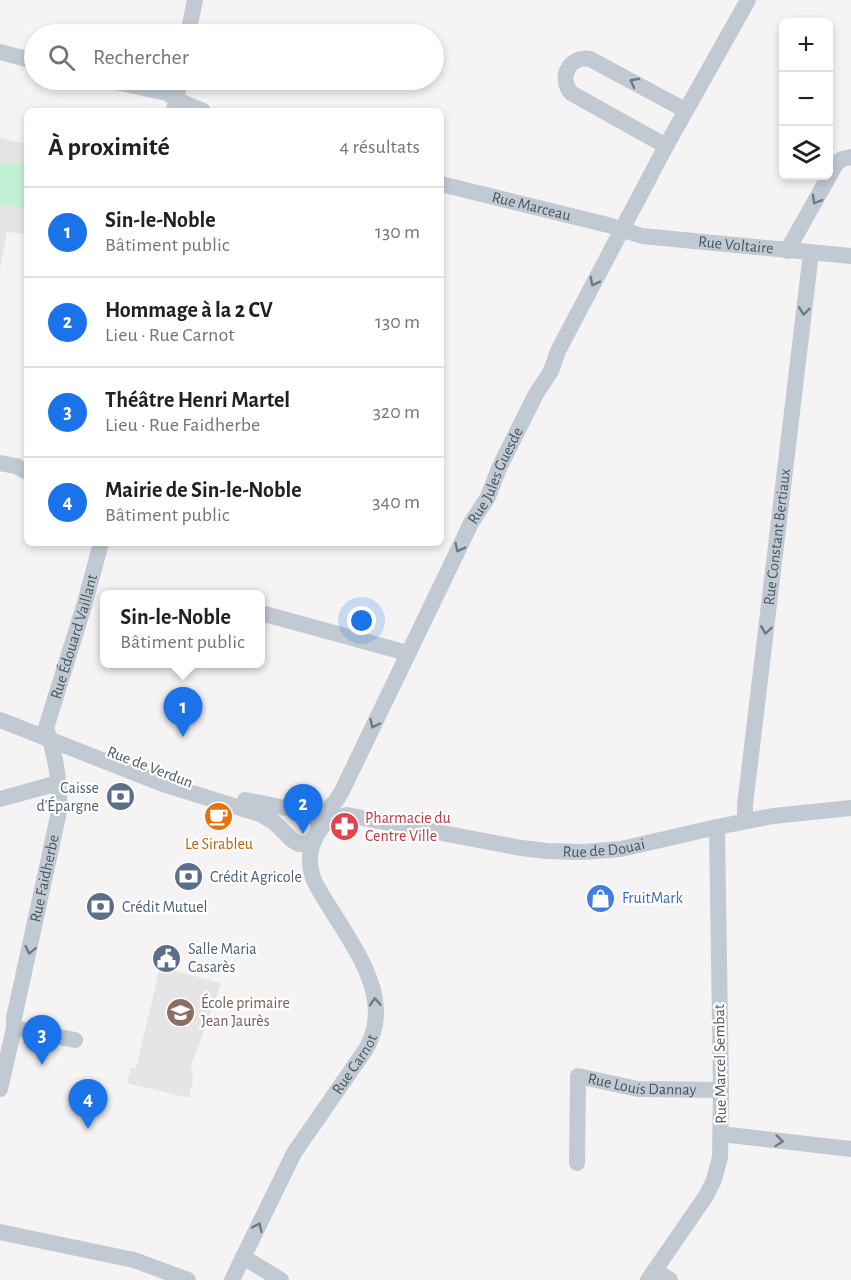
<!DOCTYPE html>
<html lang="fr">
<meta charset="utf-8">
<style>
:root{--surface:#fff;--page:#f6f6f6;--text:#202124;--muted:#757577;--line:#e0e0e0;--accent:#1a73e8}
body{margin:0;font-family:"Alegreya Sans",sans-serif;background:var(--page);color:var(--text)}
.controls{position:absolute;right:18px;top:18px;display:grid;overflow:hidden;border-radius:9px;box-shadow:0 3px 9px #0003}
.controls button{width:54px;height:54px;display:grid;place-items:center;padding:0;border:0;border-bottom:2px solid var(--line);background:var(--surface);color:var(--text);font:30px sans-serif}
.you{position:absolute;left:362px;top:621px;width:21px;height:21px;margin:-15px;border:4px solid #fff;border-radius:50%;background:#1a73e8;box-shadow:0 0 0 9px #1a73e833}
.badge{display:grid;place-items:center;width:39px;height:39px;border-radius:50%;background:var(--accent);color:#fff;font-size:20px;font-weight:700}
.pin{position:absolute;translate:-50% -50px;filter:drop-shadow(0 2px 3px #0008)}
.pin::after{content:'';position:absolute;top:32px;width:21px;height:18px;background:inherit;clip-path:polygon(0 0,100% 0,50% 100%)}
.popup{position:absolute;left:100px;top:590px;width:165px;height:78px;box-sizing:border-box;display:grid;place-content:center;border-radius:9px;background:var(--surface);filter:drop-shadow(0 2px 4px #0005);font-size:20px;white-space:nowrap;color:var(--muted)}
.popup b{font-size:22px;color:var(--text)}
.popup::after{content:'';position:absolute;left:50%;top:100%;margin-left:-12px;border:12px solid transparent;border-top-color:var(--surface)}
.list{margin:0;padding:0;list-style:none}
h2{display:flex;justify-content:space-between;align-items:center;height:78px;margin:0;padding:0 24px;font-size:26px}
h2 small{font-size:20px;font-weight:400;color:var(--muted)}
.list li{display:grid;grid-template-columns:39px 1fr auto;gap:18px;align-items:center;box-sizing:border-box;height:90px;padding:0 24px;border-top:2px solid var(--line)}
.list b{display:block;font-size:22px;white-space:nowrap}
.list p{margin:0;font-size:20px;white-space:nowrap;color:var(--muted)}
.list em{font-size:20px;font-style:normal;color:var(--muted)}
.icon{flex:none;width:33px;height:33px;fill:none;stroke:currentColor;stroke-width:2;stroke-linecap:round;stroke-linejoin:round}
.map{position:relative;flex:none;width:851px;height:1280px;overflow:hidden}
.search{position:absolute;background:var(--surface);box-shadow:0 3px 9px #0003;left:24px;top:24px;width:420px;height:66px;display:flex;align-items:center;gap:15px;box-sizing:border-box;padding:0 21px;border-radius:33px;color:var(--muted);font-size:22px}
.panel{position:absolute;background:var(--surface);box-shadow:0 3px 9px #0003;left:24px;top:108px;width:420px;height:438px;border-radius:9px}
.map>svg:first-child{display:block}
.education{fill:#e6e4e5}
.green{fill:#c3f1d5}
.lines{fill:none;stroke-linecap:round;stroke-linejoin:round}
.minor{stroke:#c1cad2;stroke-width:16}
.oneway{stroke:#6e7983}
.labels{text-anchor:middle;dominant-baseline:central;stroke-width:4.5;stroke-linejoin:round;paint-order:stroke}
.street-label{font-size:16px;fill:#4a5661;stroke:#fff}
.service-label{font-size:16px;fill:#4e5e75;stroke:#fff;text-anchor:start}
.health-label{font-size:16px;fill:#be3a42;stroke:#fff;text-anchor:start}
.food-label{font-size:16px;fill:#c56008;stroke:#fff}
.shop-label{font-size:16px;fill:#366cbe;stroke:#fff;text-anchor:start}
.education-label{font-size:16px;fill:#785e54;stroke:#fff;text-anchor:start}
</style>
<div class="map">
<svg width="851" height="1280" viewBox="0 0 851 1280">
<rect width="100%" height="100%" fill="#f5f3f3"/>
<g class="education">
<path d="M0 138 27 144V234L7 232 0 268Z"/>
<path d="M160 967 221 983 191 1066 193 1079 189 1098 127 1083 131 1068H136Z"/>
</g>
<path class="green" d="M0 163 27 164V207L0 206Z"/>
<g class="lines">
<g class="minor">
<path d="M188 34 195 0"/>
<path d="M0 52 34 61"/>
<path d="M108 80 148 89 167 93 186 104 203 111"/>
<path d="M174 111 180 80"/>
<path d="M666 146 571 93C558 77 570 55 590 59L685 110"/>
<path id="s1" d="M441 184 608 225 642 236 851 256"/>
<path d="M787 251 836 164 842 159 851 157"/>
<path d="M0 463 16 466 27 472"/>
<path d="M261 613 407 653"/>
<path id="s2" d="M0 720 163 784 260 814 274 822 292 840 299 844H305L312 841 322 827 331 819 347 815 521 848 547 851 583 852 621 849 717 827 773 816 851 808"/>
<path d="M0 799 58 783"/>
<path d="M245 800 311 813 318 821 319 832"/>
<path id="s3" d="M328 809 335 802 341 793 462 542 471 523 488 497 499 468 536 394 551 371 558 351 666 146 748 0"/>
<path id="s4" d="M745 821V805L811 253"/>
<path id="s5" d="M14 1028V1018L59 812C60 784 56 755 46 728L84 606 101 543"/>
<path d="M0 1089 14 1028 75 1040"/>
<path d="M721 1134 851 1149"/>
<path id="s6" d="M577 1163 578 1076 638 1089 721 1090"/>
<path d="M0 1232 134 1260 188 1280"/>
<path d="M243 1257 281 1280"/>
<path d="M655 1270 670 1280"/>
<path id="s7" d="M232 1280 294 1153 366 1049C394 1001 357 952 332 911 325 900 318 890 313 878 309 865 308 852 315 839"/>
<path d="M648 1280 706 1196 714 1180 720 1157 721 1090 717 827"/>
</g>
</g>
<defs><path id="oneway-chevron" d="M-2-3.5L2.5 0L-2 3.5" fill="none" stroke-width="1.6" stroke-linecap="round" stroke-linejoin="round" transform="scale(1.5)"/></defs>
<g class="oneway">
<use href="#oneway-chevron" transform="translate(634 82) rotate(-152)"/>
<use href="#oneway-chevron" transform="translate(816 200) rotate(120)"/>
<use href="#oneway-chevron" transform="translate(594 282) rotate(117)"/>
<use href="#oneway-chevron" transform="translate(804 311) rotate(97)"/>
<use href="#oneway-chevron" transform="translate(459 548) rotate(116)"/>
<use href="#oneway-chevron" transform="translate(766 630) rotate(97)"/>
<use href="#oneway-chevron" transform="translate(374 724) rotate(115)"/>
<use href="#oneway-chevron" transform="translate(30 950) rotate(102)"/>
<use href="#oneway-chevron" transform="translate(375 1002) rotate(-94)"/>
<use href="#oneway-chevron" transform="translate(779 1141) rotate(6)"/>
<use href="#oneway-chevron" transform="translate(258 1227) rotate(-65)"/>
</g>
<defs>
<symbol id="bank-disc" viewBox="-11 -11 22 22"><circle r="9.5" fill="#5c6f8a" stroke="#fff"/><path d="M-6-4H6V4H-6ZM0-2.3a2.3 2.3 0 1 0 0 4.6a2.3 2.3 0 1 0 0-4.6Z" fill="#fff"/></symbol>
<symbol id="cafe-disc" viewBox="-11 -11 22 22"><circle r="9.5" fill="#e8710a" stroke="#fff"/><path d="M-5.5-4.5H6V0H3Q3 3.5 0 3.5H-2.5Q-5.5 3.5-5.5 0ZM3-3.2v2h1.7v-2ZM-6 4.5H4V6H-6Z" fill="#fff"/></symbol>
<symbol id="pharmacy-disc" viewBox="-11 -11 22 22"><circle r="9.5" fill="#e0444e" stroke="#fff"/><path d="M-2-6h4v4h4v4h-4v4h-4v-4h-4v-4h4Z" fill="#fff"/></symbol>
<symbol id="shop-disc" viewBox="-11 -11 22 22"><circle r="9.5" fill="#3f7fe0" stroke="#fff"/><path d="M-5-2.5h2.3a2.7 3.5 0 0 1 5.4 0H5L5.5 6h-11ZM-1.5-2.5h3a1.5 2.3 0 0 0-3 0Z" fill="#fff"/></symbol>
<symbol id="civic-disc" viewBox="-11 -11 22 22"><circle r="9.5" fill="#5c6f8a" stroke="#fff"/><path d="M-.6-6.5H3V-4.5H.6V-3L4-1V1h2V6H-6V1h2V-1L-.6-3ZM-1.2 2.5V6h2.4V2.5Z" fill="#fff"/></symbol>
<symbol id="school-disc" viewBox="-11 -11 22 22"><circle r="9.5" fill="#8d6e63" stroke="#fff"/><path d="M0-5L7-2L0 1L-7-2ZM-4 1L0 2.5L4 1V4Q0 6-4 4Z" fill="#fff"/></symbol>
</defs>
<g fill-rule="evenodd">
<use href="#bank-disc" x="104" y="780" width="33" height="33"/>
<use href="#cafe-disc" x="202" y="800" width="33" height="33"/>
<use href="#pharmacy-disc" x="328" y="810" width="33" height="33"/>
<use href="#bank-disc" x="172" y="860" width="33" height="33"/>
<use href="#shop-disc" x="584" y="882" width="33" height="33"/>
<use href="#bank-disc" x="84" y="890" width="33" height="33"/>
<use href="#civic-disc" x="150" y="942" width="33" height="33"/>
<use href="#school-disc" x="164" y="996" width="33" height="33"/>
</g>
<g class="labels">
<g class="street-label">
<text stroke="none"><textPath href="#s1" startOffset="93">Rue Marceau</textPath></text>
<text stroke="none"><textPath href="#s1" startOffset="302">Rue Voltaire</textPath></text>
<text stroke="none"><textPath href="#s3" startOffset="374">Rue Jules Guesde</textPath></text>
<text stroke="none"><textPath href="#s4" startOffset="286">Rue Constant Bertiaux</textPath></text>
<text stroke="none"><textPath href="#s5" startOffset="402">Rue Édouard Vaillant</textPath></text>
<text transform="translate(150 767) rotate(21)">Rue de Verdun</text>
<text stroke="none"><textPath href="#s2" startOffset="646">Rue de Douai</textPath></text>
<text stroke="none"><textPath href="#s5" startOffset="153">Rue Faidherbe</textPath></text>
<text stroke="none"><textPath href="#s7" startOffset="249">Rue Carnot</textPath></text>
<text transform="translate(720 1064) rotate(-91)">Rue Marcel Sembat</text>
<text stroke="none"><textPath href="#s6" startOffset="152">Rue Louis Dannay</textPath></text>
</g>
<g class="service-label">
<text x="99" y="788" text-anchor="end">Caisse<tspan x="99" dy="18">d'Épargne</tspan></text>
<text x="210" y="877">Crédit Agricole</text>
<text x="122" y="907">Crédit Mutuel</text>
<text x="188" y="949">Salle Maria<tspan x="188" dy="18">Casarès</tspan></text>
</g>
<g class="health-label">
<text x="365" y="818">Pharmacie du<tspan x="365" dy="18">Centre Ville</tspan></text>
</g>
<g class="food-label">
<text x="219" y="844">Le Sirableu</text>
</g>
<g class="shop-label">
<text x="622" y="898">FruitMark</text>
</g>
<g class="education-label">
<text x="201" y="1003">École primaire<tspan x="201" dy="18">Jean Jaurès</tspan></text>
</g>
</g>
</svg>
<div class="controls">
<button>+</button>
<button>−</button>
<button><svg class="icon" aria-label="layers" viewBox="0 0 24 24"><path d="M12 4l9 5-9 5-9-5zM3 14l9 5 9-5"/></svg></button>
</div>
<div class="you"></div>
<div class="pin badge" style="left:183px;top:737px">1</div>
<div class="popup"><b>Sin-le-Noble</b>Bâtiment public</div>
<div class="pin badge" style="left:303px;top:834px">2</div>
<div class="pin badge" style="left:42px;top:1065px">3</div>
<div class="pin badge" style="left:88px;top:1129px">4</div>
<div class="search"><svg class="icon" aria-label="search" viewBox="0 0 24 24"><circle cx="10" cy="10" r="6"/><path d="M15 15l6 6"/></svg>Rechercher</div>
<section class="panel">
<h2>À proximité<small>4 résultats</small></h2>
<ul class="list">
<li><span class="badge">1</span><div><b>Sin-le-Noble</b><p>Bâtiment public</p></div><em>130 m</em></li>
<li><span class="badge">2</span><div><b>Hommage à la 2 CV</b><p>Lieu · Rue Carnot</p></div><em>130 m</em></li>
<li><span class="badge">3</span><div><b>Théâtre Henri Martel</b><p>Lieu · Rue Faidherbe</p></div><em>320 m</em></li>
<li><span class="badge">4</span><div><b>Mairie de Sin-le-Noble</b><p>Bâtiment public</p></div><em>340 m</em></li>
</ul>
</section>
</div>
